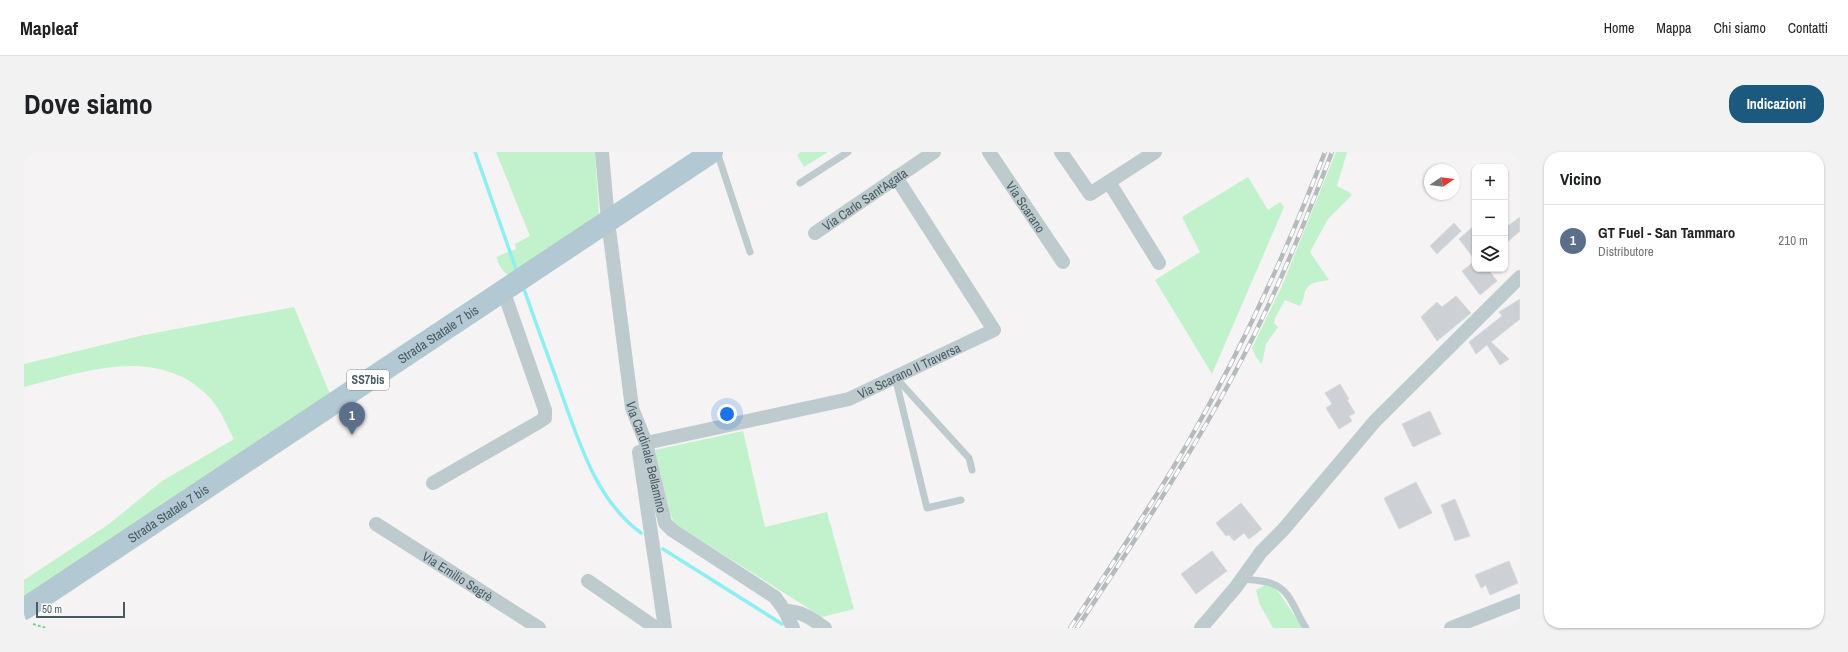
<!DOCTYPE html>
<html lang="it">
<meta charset="utf-8">
<style>
:root{--surface:#fff;--page:#f2f2f2;--text:#202124;--muted:#757577;--line:#e0e0e0;--accent:#1b597f}
body{margin:0;font-family:"Archivo Narrow",sans-serif;background:var(--page);color:var(--text)}
.controls{position:absolute;right:12px;top:12px;display:grid;overflow:hidden;border-radius:8px;box-shadow:0 1px 3px #0004}
.controls button{width:36px;height:36px;display:grid;place-items:center;padding:0;border:0;border-bottom:1px solid var(--line);background:var(--surface);color:var(--text);font:20px sans-serif}
.compass{position:absolute;left:1400px;top:12px;width:36px;height:36px;border-radius:50%;background:var(--surface);box-shadow:0 1px 3px #0004;rotate:77deg}
.scale{position:absolute;left:12px;bottom:10px;width:89px;box-sizing:border-box;padding-left:4px;border:2px solid #495b62;border-top:0;font-size:11px;line-height:14px;white-space:nowrap;color:#495b62;-webkit-text-stroke:3px #fff;paint-order:stroke}
.you{position:absolute;left:703px;top:262px;width:14px;height:14px;margin:-10px;border:3px solid #fff;border-radius:50%;background:#1a73e8;box-shadow:0 0 0 6px #1a73e833}
.badge{display:grid;place-items:center;width:26px;height:26px;border-radius:50%;background:var(--accent);color:#fff;font-size:13px;font-weight:700}
.pin{position:absolute;translate:-50% -33px;filter:drop-shadow(0 1px 2px #0008)}
.pin::after{content:'';position:absolute;top:21px;width:14px;height:12px;background:inherit;clip-path:polygon(0 0,100% 0,50% 100%)}
.list{margin:0;padding:0;list-style:none}
h2{display:flex;justify-content:space-between;align-items:center;height:52px;margin:0;padding:0 16px;font-size:17px}
h2 small{font-size:13px;font-weight:400;color:var(--muted)}
.list li{display:grid;grid-template-columns:26px 1fr auto;gap:12px;align-items:center;box-sizing:border-box;height:72px;padding:0 16px;border-top:1px solid var(--line)}
.list b{display:block;font-size:15px;white-space:nowrap}
.list p{margin:0;font-size:13px;white-space:nowrap;color:var(--muted)}
.list em{font-size:13px;font-style:normal;color:var(--muted)}
.icon{flex:none;width:22px;height:22px;fill:none;stroke:currentColor;stroke-width:2;stroke-linecap:round;stroke-linejoin:round}
.map{position:relative;flex:none;width:1496px;height:476px;overflow:hidden;border-radius:16px}
header{display:flex;align-items:center;gap:24px;box-sizing:border-box;height:56px;padding:0 20px;background:var(--surface);border-bottom:1px solid var(--line)}
header strong{font-size:19px}
nav{display:flex;gap:22px;margin-inline-start:auto;font-size:14px}
.intro{display:flex;align-items:center;justify-content:space-between;box-sizing:border-box;height:96px;padding:0 24px}
h1{margin:0;font-size:28px}
.button{padding:10px 18px;border-radius:16px;background:var(--accent);color:#fff;font-size:14px;font-weight:700}
main{display:flex;gap:24px;padding:0 24px}
aside{flex:1;background:var(--surface);border-radius:16px;box-shadow:0 1px 3px #0004}
.map>svg:first-child{display:block}
.green{fill:#c1f2cb}
.lines{fill:none;stroke-linecap:round;stroke-linejoin:round}
.stream{stroke:#8deff1;stroke-width:3.5}
.building{fill:#cdd1d5;stroke:#d7dade}
.path{stroke:#77d294;stroke-width:2;stroke-dasharray:3 2;stroke-linecap:butt}
.lane{stroke:#bdcbcf;stroke-width:7}
.street{stroke:#bdcbcf;stroke-width:14}
.primary{stroke:#b2c8d2;stroke-width:22}
.rail-casing{stroke:#b5babd;stroke-width:4.5}
.rail{stroke:#fff;stroke-width:3;stroke-dasharray:9;stroke-linecap:butt}
.labels{text-anchor:middle;dominant-baseline:central;stroke-width:3;stroke-linejoin:round;paint-order:stroke}
.shield{fill:#fff;stroke:#808c91;stroke-width:1}
.shield-label{font-size:12px;font-weight:bold;fill:#495b62}
.street-label{font-size:13px;fill:#495b62;stroke:#fff}
</style>
<header>
<strong>Mapleaf</strong>
<nav><a>Home</a><a>Mappa</a><a>Chi siamo</a><a>Contatti</a></nav>
</header>
<div class="intro"><h1>Dove siamo</h1><a class="button">Indicazioni</a></div>
<main>
<div class="map">
<svg width="1496" height="476" viewBox="0 0 1496 476">
<rect width="100%" height="100%" fill="#f5f3f3"/>
<g class="green">
<path d="M472 0H571L575 62 487 124C479 122 475 112 472 105L492 97 491 92 506 84Z"/>
<path d="M777 0H804L780 15 773 3Z"/>
<path d="M1312 0H1323L1313 34 1325 40 1328 43 1304 67 1286 100 1305 128C1298 129 1287 130 1283 136 1279 141 1281 148 1276 154L1261 148 1251 166 1250 171 1254 175 1242 192 1238 212 1232 205 1228 196 1258 134Z"/>
<path d="M1224 25 1244 58 1256 50 1260 55 1188 222 1131 128 1176 100 1158 65Z"/>
<path d="M270 155 306 242 0 447V428L85 372 138 329 210 287C203 275 197 258 187 247 136 192 63 219 0 235V212L120 183Z"/>
<path d="M719 279 741 375 803 360 830 457 798 465 651 372 646 362 631 298Z"/>
<path d="M1241 433 1250 435 1253 438 1279 476H1249L1236 453 1232 438Z"/>
</g>
<g class="lines">
<g class="stream">
<path d="M451 0 492 117"/>
<path d="M500 137C512 172 525 206 537 240 555 290 572 348 617 381"/>
<path d="M639 397 758 472"/>
</g>
</g>
<g class="building">
<path d="M1496 65V79L1481 92V76Z"/>
<path d="M1430 71 1437 79 1413 102 1406 94Z"/>
<path d="M1451 73V108L1435 87Z"/>
<path d="M1451 109V117H1464L1473 129 1456 143 1438 119Z"/>
<path d="M1432 144 1447 161 1413 189 1397 165 1413 150 1418 155Z"/>
<path d="M1496 147V167L1467 190 1485 207 1476 213 1463 193 1452 202 1445 190 1478 164 1475 160Z"/>
<path d="M1316 232 1325 247 1323 248 1331 261 1325 264 1328 269 1315 277 1302 256 1308 252 1301 241Z"/>
<path d="M1406 259 1417 282 1389 295 1378 272Z"/>
<path d="M1392 330 1408 361 1375 377 1360 346Z"/>
<path d="M1431 347 1446 384 1431 389 1417 353Z"/>
<path d="M1217 351 1238 377 1225 387 1220 381 1210 389 1205 383 1202 384 1192 371Z"/>
<path d="M1188 399 1203 419 1172 442 1157 422Z"/>
<path d="M1485 409 1494 431 1466 443 1462 433 1457 436 1451 423Z"/>
</g>
<g class="lines">
<path class="path" d="M9 472 22 476"/>
<g class="lane">
<path d="M693 0 726 100"/>
<path d="M776 31 824 0"/>
<path d="M871 225 903 356 937 348"/>
<path d="M873 227 945 306 948 318"/>
<path d="M1217 427C1227 428 1239 428 1249 432 1267 438 1272 462 1282 476"/>
</g>
<g class="street">
<path id="s1" d="M578 0 584 69 608 256 622 291 641 371 648 378 751 445 761 459 769 476"/>
<path id="s2" d="M965 0 1039 110"/>
<path d="M1037 0 1066 42 1131 0"/>
<path d="M1085 30 1135 111"/>
<path id="s3" d="M791 81 910 0"/>
<path id="s4" d="M622 291 825 247 970 178 872 25"/>
<path d="M615 300 641 476"/>
<path d="M409 331 515 270 521 266V258L479 138"/>
<path id="s5" d="M352 372 515 476"/>
<path d="M564 429 632 476"/>
<path d="M761 459C778 459 788 467 801 476"/>
<path d="M1177 476 1212 435 1237 400 1259 378 1351 269 1496 125"/>
<path d="M1427 476 1496 449"/>
</g>
<path class="primary" id="s6" d="M0 457 688 0"/>
<defs>
<g id="rail">
<path d="M1046 476C1086 415 1127 355 1163 292 1217 199 1262 101 1301 0"/>
<path d="M1053 476C1108 393 1162 311 1209 224 1248 152 1279 76 1308 0"/>
</g>
</defs>
<use href="#rail" class="rail-casing"/>
<use href="#rail" class="rail"/>
</g>
<g class="labels">
<rect class="shield" x="323" y="218" width="42" height="20" rx="3"/>
<g class="shield-label">
<text x="344" y="228">SS7bis</text>
</g>
<g class="street-label">
<text stroke="none"><textPath href="#s3" startOffset="60">Via Carlo Sant'Agata</textPath></text>
<text stroke="none"><textPath href="#s2" startOffset="66">Via Scarano</textPath></text>
<text stroke="none"><textPath href="#s6" startOffset="497">Strada Statale 7 bis</textPath></text>
<text stroke="none"><textPath href="#s4" startOffset="274">Via Scarano II Traversa</textPath></text>
<text stroke="none"><textPath href="#s1" startOffset="309">Via Cardinale Bellamino</textPath></text>
<text stroke="none"><textPath href="#s6" startOffset="173">Strada Statale 7 bis</textPath></text>
<text stroke="none"><textPath href="#s5" startOffset="97">Via Emilio Segrè</textPath></text>
</g>
</g>
</svg>
<div class="controls">
<button>+</button>
<button>−</button>
<button><svg class="icon" aria-label="layers" viewBox="0 0 24 24"><path d="M12 4l9 5-9 5-9-5zM3 14l9 5 9-5"/></svg></button>
</div>
<svg class="compass" viewBox="-18 -18 36 36"><path d="M0-13l5 13h-10z" fill="#e53935"/><path d="M0 13l5-13h-10z" fill="#757577"/></svg>
<div class="scale">50 m</div>
<div class="you"></div>
<div class="pin badge" style="left:328px;top:283px;background:#5c6f8a">1</div>
</div>
<aside>
<h2>Vicino<small></small></h2>
<ul class="list">
<li><span class="badge" style="background:#5c6f8a">1</span><div><b>GT Fuel - San Tammaro</b><p>Distributore</p></div><em>210 m</em></li>
</ul>
</aside>
</main>
